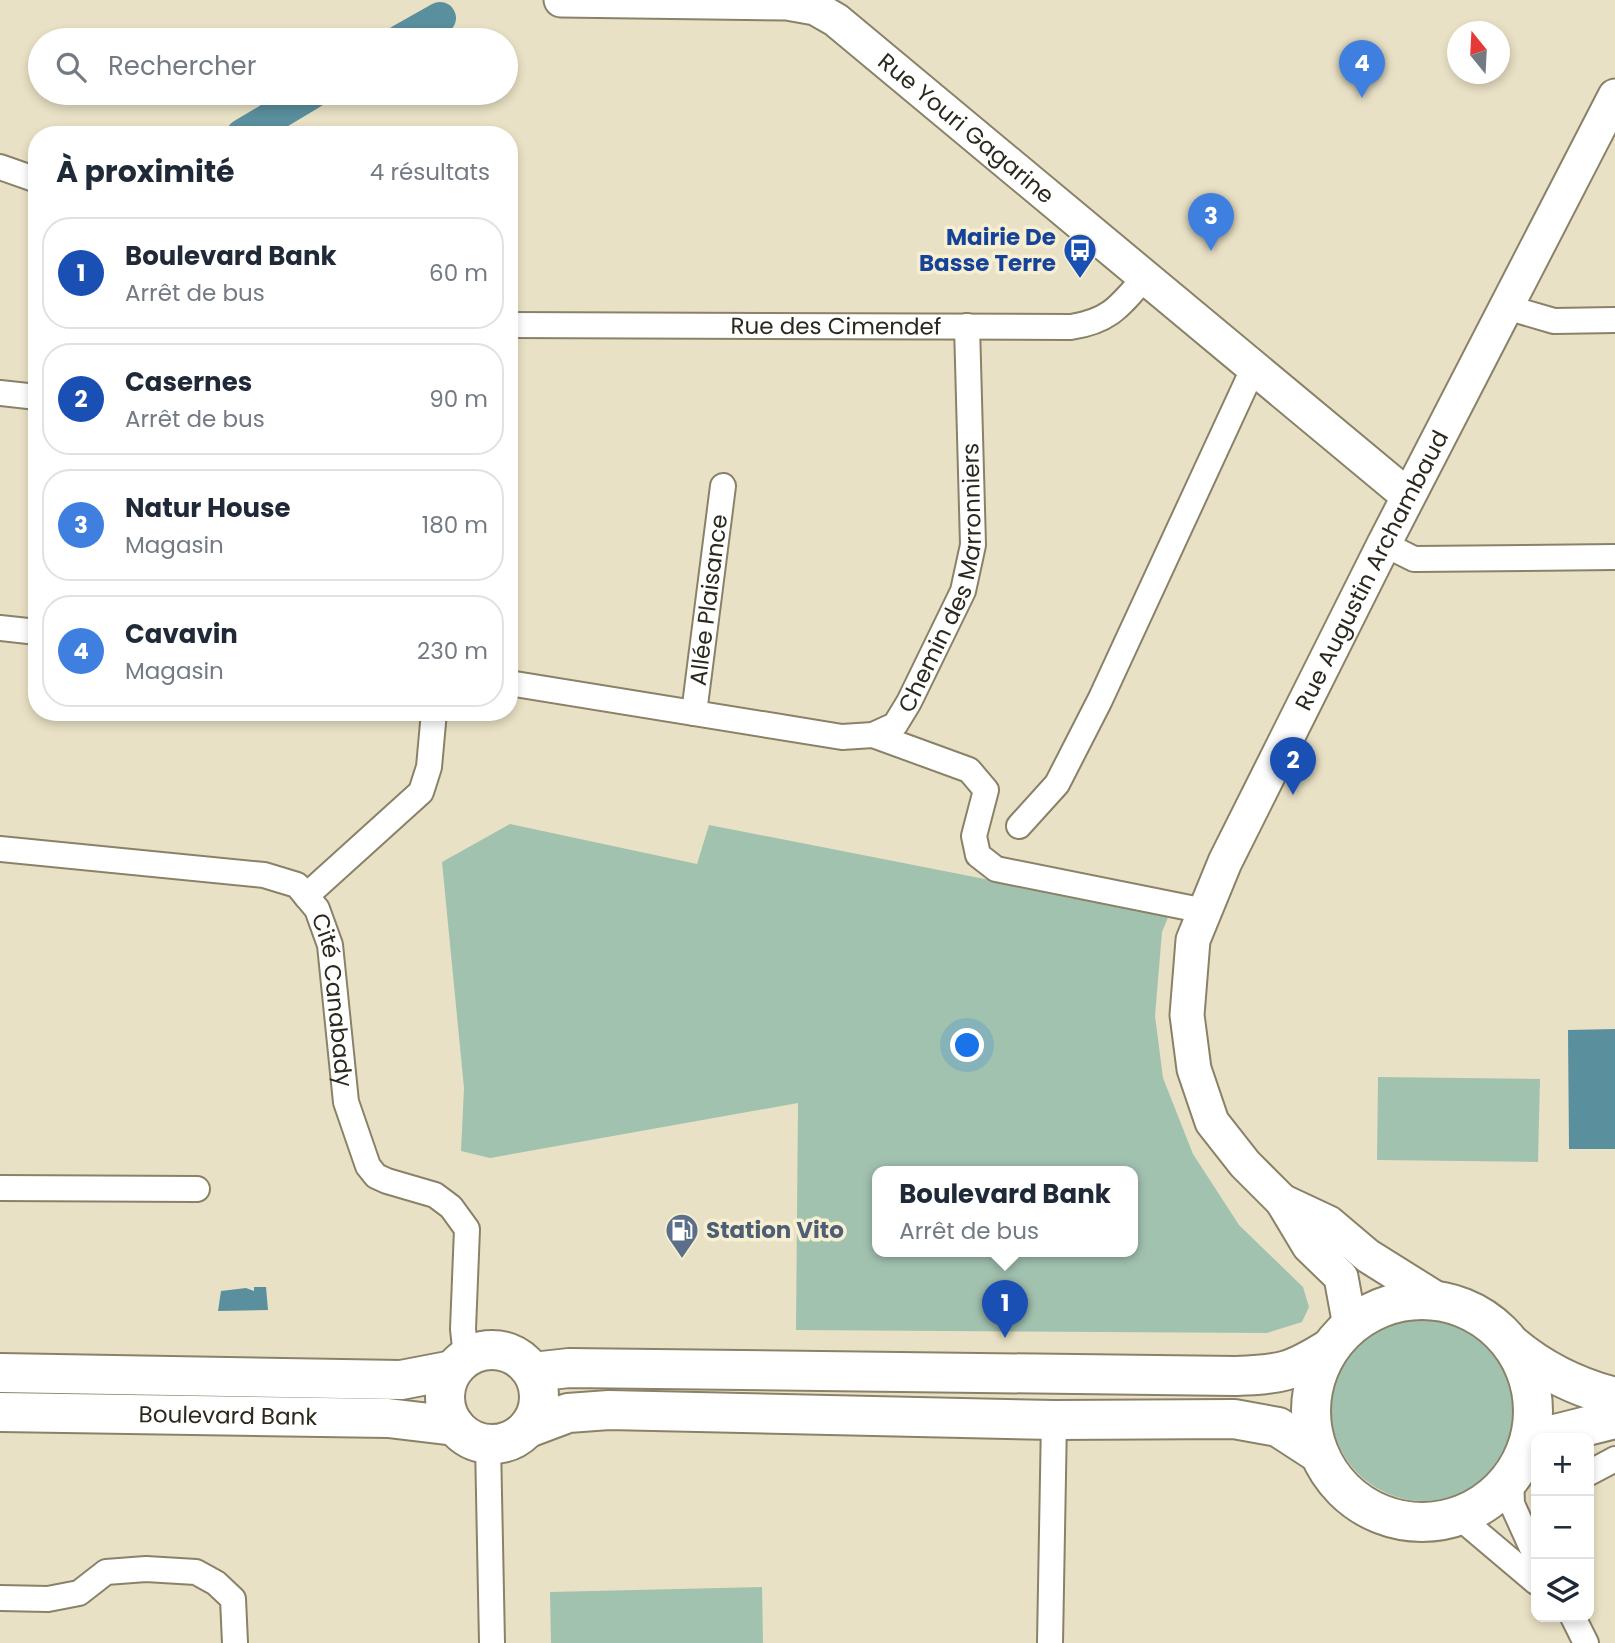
<!DOCTYPE html>
<html lang="fr">
<meta charset="utf-8">
<style>
:root{--surface:#fff;--page:#f2f2f3;--text:#1f2937;--muted:#747a83;--line:#e0e1e3;--accent:#b45309}
body{margin:0;font-family:Poppins,sans-serif;background:var(--page);color:var(--text)}
.controls{position:absolute;right:21px;bottom:21px;display:grid;overflow:hidden;border-radius:14px;box-shadow:0 4px 10px #0003}
.controls button{width:63px;height:63px;display:grid;place-items:center;padding:0;border:0;border-bottom:2px solid var(--line);background:var(--surface);color:var(--text);font:35px sans-serif}
.compass{position:absolute;left:1447px;top:21px;width:63px;height:63px;border-radius:50%;background:var(--surface);box-shadow:0 4px 10px #0003;rotate:342deg}
.you{position:absolute;left:968px;top:1046px;width:24px;height:24px;margin:-18px;border:5px solid #fff;border-radius:50%;background:#1a73e8;box-shadow:0 0 0 10px #1a73e833}
.badge{display:grid;place-items:center;width:46px;height:46px;border-radius:50%;background:var(--accent);color:#fff;font-size:23px;font-weight:700}
.pin{position:absolute;translate:-50% -58px;filter:drop-shadow(0 2px 4px #0008)}
.pin::after{content:'';position:absolute;top:37px;width:24px;height:21px;background:inherit;clip-path:polygon(0 0,100% 0,50% 100%)}
.popup{position:absolute;left:872px;top:1166px;width:266px;height:91px;box-sizing:border-box;display:grid;place-content:center;border-radius:14px;background:var(--surface);filter:drop-shadow(0 2px 5px #0005);font-size:23px;white-space:nowrap;color:var(--muted)}
.popup b{font-size:26px;color:var(--text)}
.popup::after{content:'';position:absolute;left:50%;top:100%;margin-left:-14px;border:14px solid transparent;border-top-color:var(--surface)}
.list{margin:0;padding:0;list-style:none}
h2{display:flex;justify-content:space-between;align-items:center;height:91px;margin:0;padding:0 28px;font-size:30px}
h2 small{font-size:23px;font-weight:400;color:var(--muted)}
.list li{display:grid;grid-template-columns:46px 1fr auto;gap:21px;align-items:center;box-sizing:border-box;height:112px;margin:0 14px 14px;padding:0 14px;border:2px solid var(--line);border-radius:28px}
.list b{display:block;font-size:26px;white-space:nowrap}
.list p{margin:0;font-size:23px;white-space:nowrap;color:var(--muted)}
.list em{font-size:23px;font-style:normal;color:var(--muted)}
.icon{flex:none;width:38px;height:38px;fill:none;stroke:currentColor;stroke-width:2;stroke-linecap:round;stroke-linejoin:round}
.map{position:relative;flex:none;width:1615px;height:1643px;overflow:hidden}
.search{position:absolute;background:var(--surface);box-shadow:0 4px 10px #0003;left:28px;top:28px;width:490px;height:77px;display:flex;align-items:center;gap:18px;box-sizing:border-box;padding:0 24px;border-radius:38px;color:var(--muted);font-size:26px}
.panel{position:absolute;background:var(--surface);box-shadow:0 4px 10px #0003;left:28px;top:126px;width:490px;height:595px;border-radius:28px}
.map>svg:first-child{display:block}
.green{fill:#a2c2b0;fill-rule:evenodd}
.water{fill:#5a8f9e}
.lines{fill:none;stroke-linecap:round;stroke-linejoin:round}
.canal{stroke:#5a8f9e;stroke-width:32}
.street-casing{stroke:#898268;stroke-width:28}
.secondary-casing{stroke:#898268;stroke-width:37}
.primary-casing{stroke:#898268;stroke-width:42}
.street{stroke:#fff;stroke-width:24}
.secondary{stroke:#fff;stroke-width:33}
.primary{stroke:#fff;stroke-width:38}
.labels{text-anchor:middle;dominant-baseline:central;stroke-width:7;stroke-linejoin:round;paint-order:stroke}
.street-label{font-size:23px;fill:#2b291e;stroke:#f6efd2}
.transit-label{font-size:23px;font-weight:bold;fill:#164399;stroke:#f6efd2;text-anchor:end}
.service-label{font-size:23px;font-weight:bold;fill:#4e5e75;stroke:#f6efd2;text-anchor:start}
</style>
<div class="map">
<svg width="1615" height="1643" viewBox="0 0 1615 1643">
<rect width="100%" height="100%" fill="#e9e1c5"/>
<g class="green">
<path d="M510 824 697 864 709 825 1169 915 1162 932 1155 1016 1163 1078 1193 1154 1239 1225 1303 1287 1309 1307 1302 1322 1267 1333 796 1330 798 1103 490 1158 461 1151 464 1088 442 862ZM877 1172H1133V1252H877Z"/>
<path d="M1378 1077 1540 1079 1538 1162 1377 1160Z"/>
<circle cx="1424" cy="1408" r="93"/>
<path d="M762 1587 763 1643H551L550 1592Z"/>
</g>
<g class="water">
<path d="M1615 1029V1149H1569L1568 1030Z"/>
<path d="M254 1287H266L268 1310 218 1311 221 1291 246 1288 254 1291Z"/>
</g>
<g class="lines">
<g class="canal">
<path d="M401 40 440 18"/>
<path d="M242 135 312 93"/>
</g>
<defs>
<g id="street">
<path d="M0 167 37 180"/>
<path d="M1506 307 1554 321 1615 320"/>
<path id="s1" d="M509 325 1071 327C1110 321 1120 306 1145 277"/>
<path d="M0 393 37 397"/>
<path d="M1384 544 1414 559 1615 557"/>
<path d="M0 628 37 632"/>
<path id="s2" d="M509 683 842 737 873 735 895 725 909 702 963 591 973 545 967 326"/>
<path id="s3" d="M694 713 723 486"/>
<path d="M873 735 969 770 986 790 974 836 978 855 996 869 1205 911"/>
<path d="M1019 826 1057 784 1100 700 1253 369"/>
<path id="s4" d="M0 849 264 875 297 885 317 909 330 945 346 1102 368 1166 376 1176 387 1181 435 1195 451 1207 467 1229 463 1329 466 1357"/>
<path d="M306 896 421 792 429 767 434 712"/>
<path d="M0 1188 197 1189"/>
<path d="M488 1444 492 1643"/>
<path d="M1589 1473 1615 1459"/>
<path d="M1511 1477 1512 1504 1536 1557"/>
<path d="M1458 1516 1536 1582"/>
<path d="M0 1598 48 1599 79 1593 106 1572 146 1569 196 1572 216 1583 233 1599 235 1643"/>
<path d="M1573 1617 1586 1643"/>
<path d="M1050 1643 1054 1420"/>
</g>
<g id="secondary">
<path id="s5" d="M561 0 787 3 815 8 836 20 1408 496"/>
<path d="M1282 1201 1329 1223 1368 1256 1440 1301"/>
<path id="s6" d="M1350 1326 1341 1277 1309 1246 1282 1201 1245 1164 1212 1122 1194 1069 1187 1015 1193 940 1225 862 1384 544 1615 96"/>
</g>
<g id="primary">
<circle cx="1422" cy="1411" r="111"/>
<path d="M1512 1345C1543 1371 1576 1387 1615 1397"/>
<circle cx="492" cy="1397" r="47"/>
<path d="M533 1372 569 1368 1236 1376C1282 1374 1290 1373 1330 1348"/>
<path d="M0 1373 401 1380 453 1370"/>
<path id="s7" d="M0 1412 388 1418 455 1426"/>
<path d="M528 1428 568 1413 609 1410 1054 1420 1234 1419 1278 1427 1318 1453"/>
<path d="M1539 1438 1615 1419"/>
</g>
</defs>
<use href="#street" class="street-casing"/>
<use href="#secondary" class="secondary-casing"/>
<use href="#primary" class="primary-casing"/>
<use href="#street" class="street"/>
<use href="#secondary" class="secondary"/>
<use href="#primary" class="primary"/>
</g>
<defs>
<symbol id="bus-pin" viewBox="-11 -11 22 30"><path d="M0 17L-7.5 6A9.5 9.5 0 1 1 7.5 6Z" fill="#1a4fb4" stroke="#f6efd2"/><path d="M-5-6H5V4H4V6H2V4H-2V6H-4V4H-5ZM-3.5-4V0h7V-4ZM-3.5 1.2v1.5H-2V1.2ZM2 1.2v1.5H3.5V1.2Z" fill="#fff"/></symbol>
<symbol id="fuel-pin" viewBox="-11 -11 22 30"><path d="M0 17L-7.5 6A9.5 9.5 0 1 1 7.5 6Z" fill="#5c6f8a" stroke="#f6efd2"/><path d="M-5.5-6h7V0h2V4h1.3V-2.5L3-4.5l.8-.8L6-3V5H2.5V1h-1V6h-7ZM-4.2-4.7v3.2H.2V-4.7Z" fill="#fff"/></symbol>
</defs>
<g fill-rule="evenodd">
<use href="#bus-pin" x="1061" y="231" width="38" height="52"/>
<use href="#fuel-pin" x="663" y="1211" width="38" height="52"/>
</g>
<g class="labels">
<g class="street-label">
<text stroke="none"><textPath href="#s5" startOffset="448">Rue Youri Gagarine</textPath></text>
<text stroke="none"><textPath href="#s1" startOffset="327">Rue des Cimendef</textPath></text>
<text stroke="none"><textPath href="#s6" startOffset="849">Rue Augustin Archambaud</textPath></text>
<text stroke="none"><textPath href="#s2" startOffset="551">Chemin des Marronniers</textPath></text>
<text stroke="none"><textPath href="#s3" startOffset="114">Allée Plaisance</textPath></text>
<text stroke="none"><textPath href="#s4" startOffset="424">Cité Canabady</textPath></text>
<text stroke="none"><textPath href="#s7" startOffset="228">Boulevard Bank</textPath></text>
</g>
<g class="transit-label">
<text x="1056" y="237">Mairie De<tspan x="1056" dy="26">Basse Terre</tspan></text>
</g>
<g class="service-label">
<text x="706" y="1230">Station Vito</text>
</g>
</g>
</svg>
<div class="controls">
<button>+</button>
<button>−</button>
<button><svg class="icon" aria-label="layers" viewBox="0 0 24 24"><path d="M12 4l9 5-9 5-9-5zM3 14l9 5 9-5"/></svg></button>
</div>
<svg class="compass" viewBox="-18 -18 36 36"><path d="M0-13l5 13h-10z" fill="#e53935"/><path d="M0 13l5-13h-10z" fill="#747a83"/></svg>
<div class="you"></div>
<div class="pin badge" style="left:1005px;top:1338px;background:#1a4fb4">1</div>
<div class="popup"><b>Boulevard Bank</b>Arrêt de bus</div>
<div class="pin badge" style="left:1293px;top:795px;background:#1a4fb4">2</div>
<div class="pin badge" style="left:1211px;top:251px;background:#3f7fe0">3</div>
<div class="pin badge" style="left:1362px;top:98px;background:#3f7fe0">4</div>
<div class="search"><svg class="icon" aria-label="search" viewBox="0 0 24 24"><circle cx="10" cy="10" r="6"/><path d="M15 15l6 6"/></svg>Rechercher</div>
<section class="panel">
<h2>À proximité<small>4 résultats</small></h2>
<ul class="list">
<li><span class="badge" style="background:#1a4fb4">1</span><div><b>Boulevard Bank</b><p>Arrêt de bus</p></div><em>60 m</em></li>
<li><span class="badge" style="background:#1a4fb4">2</span><div><b>Casernes</b><p>Arrêt de bus</p></div><em>90 m</em></li>
<li><span class="badge" style="background:#3f7fe0">3</span><div><b>Natur House</b><p>Magasin</p></div><em>180 m</em></li>
<li><span class="badge" style="background:#3f7fe0">4</span><div><b>Cavavin</b><p>Magasin</p></div><em>230 m</em></li>
</ul>
</section>
</div>
